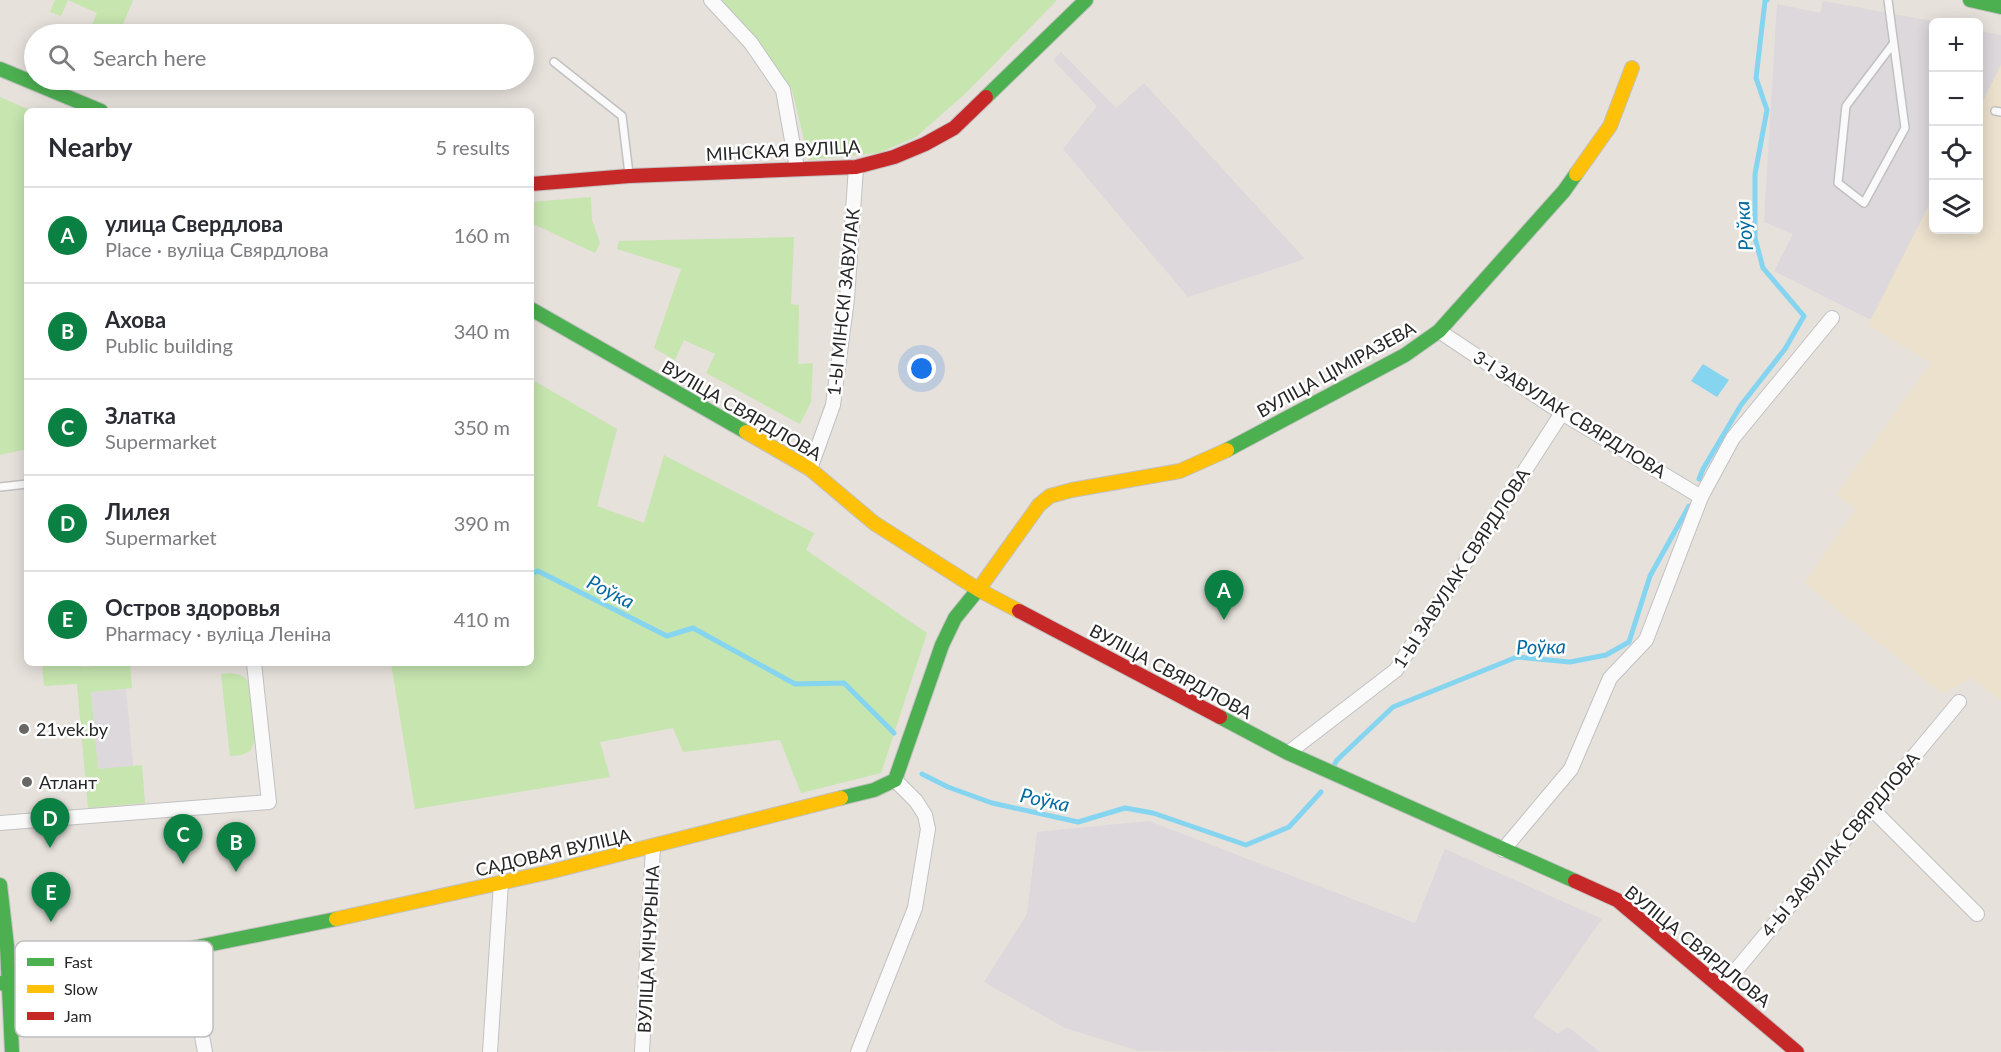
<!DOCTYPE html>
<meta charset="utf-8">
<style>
:root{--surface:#fff;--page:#f7f7f7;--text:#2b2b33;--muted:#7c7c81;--line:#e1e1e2;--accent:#0b8043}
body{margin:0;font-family:Lato,sans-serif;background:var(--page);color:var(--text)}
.controls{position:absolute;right:18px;top:18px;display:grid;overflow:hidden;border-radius:9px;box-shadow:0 3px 15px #0003}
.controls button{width:54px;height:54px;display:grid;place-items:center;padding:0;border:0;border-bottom:2px solid var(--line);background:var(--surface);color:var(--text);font:30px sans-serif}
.you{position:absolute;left:922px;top:369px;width:21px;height:21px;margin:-15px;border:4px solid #fff;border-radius:50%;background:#1a73e8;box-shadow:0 0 0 9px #1a73e833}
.badge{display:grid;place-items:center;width:39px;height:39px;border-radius:50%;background:var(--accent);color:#fff;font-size:20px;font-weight:700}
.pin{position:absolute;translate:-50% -50px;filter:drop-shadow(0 2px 3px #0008)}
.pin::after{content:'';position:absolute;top:32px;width:21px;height:18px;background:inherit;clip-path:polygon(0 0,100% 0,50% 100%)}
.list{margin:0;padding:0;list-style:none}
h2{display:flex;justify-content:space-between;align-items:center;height:78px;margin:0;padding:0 24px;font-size:26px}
h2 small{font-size:20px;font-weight:400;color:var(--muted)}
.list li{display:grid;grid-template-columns:39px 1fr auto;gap:18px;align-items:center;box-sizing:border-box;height:96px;padding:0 24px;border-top:2px solid var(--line)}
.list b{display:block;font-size:22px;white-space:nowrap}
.list p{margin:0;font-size:20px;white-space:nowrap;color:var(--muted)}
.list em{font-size:20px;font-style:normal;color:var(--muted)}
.icon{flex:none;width:33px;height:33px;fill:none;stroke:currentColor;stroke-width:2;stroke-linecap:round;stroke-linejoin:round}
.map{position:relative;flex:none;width:2001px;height:1052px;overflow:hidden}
.search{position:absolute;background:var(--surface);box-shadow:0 3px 15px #0003;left:24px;top:24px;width:510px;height:66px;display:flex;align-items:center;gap:15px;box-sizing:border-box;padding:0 21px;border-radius:33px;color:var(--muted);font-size:22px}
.panel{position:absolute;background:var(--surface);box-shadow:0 3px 15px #0003;left:24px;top:108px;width:510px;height:558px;border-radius:9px}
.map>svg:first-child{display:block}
.industrial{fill:#dcd8db}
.education{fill:#ece1cd}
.green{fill:#c6e5af}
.water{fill:#85d5f1}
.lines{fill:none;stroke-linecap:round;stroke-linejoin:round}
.stream{stroke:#85d5f1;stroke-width:5}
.lane-casing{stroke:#c2c1c2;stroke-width:10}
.street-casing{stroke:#c2c1c2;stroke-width:16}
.fast-casing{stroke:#c2c1c2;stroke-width:16}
.slow-casing{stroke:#c2c1c2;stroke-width:16}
.jam-casing{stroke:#c2c1c2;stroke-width:16}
.lane{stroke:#fbfafa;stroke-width:7}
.street{stroke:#fbfafa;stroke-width:14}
.fast{stroke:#4caf50;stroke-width:14}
.slow{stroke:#ffc107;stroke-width:14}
.jam{stroke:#c62828;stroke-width:14}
.poi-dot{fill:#696765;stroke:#fff;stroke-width:2}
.labels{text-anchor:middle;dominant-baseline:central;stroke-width:5;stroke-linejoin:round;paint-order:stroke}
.street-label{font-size:18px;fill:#262626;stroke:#fff}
.poi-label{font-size:18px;fill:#262626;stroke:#fff;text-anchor:start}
.water-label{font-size:20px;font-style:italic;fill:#006aa1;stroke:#fff}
.key{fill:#fff;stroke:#bebebe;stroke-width:1.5}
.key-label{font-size:16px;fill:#262626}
</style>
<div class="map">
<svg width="2001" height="1052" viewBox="0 0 2001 1052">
<rect width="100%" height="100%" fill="#e6e1db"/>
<g class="industrial">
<path d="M1823 1 1937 22H1934L1933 197 1871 320 1774 271 1793 234 1764 222 1777 4 1820 13Z"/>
<path d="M1978 31 2001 35V65L1979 109Z"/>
<path d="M1061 52 1116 108 1144 83 1305 259 1188 297 1063 149 1097 106 1053 60Z"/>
<path d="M126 689 133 766 98 769 91 692Z"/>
<path d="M1149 821 1415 923 1445 849 1602 919 1533 1017 1558 1034 1568 1027 1600 1052 1139 1051 1065 1028 984 982 1027 914 1037 832Z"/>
</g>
<path class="education" d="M2001 65V701L1971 678 1943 694 1804 583 1856 509 1836 495 1931 363 1868 325 1933 197 1934 230H1978L1979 109Z"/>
<g class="green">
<path d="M55 0H133L119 34H104L90 29 97 13 68 0 61 16 50 12Z"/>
<path d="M722 0H1057L967 92 916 137 878 153 809 160 792 90 758 42Z"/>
<path d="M0 97 32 111H27V449L0 455Z"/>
<path d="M591 197 592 220 600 243 595 253 531 223V202Z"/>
<path d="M794 237 791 304 799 305 798 364 813 363 811 402 800 424 706 373 715 354 684 340 675 360 654 348 681 269 617 249 619 241Z"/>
<path d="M531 379 617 429 597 506 644 523 664 455 814 533 806 550 927 633 881 773 801 793 780 740 683 752 673 728 600 742 610 777 415 809 391 663H531Z"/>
<path d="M81 663 82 667 95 666V663H130L132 688 91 692 98 769 142 765 145 803 88 808 77 684 44 686 42 664Z"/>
<path d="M230 673C239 674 245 676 250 684L256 739 250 751 242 755 230 756 221 674Z"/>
</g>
<path class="water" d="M1703 364 1729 380 1717 397 1691 381Z"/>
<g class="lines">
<g class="stream">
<path d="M1699 479 1703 469 1741 405 1785 349 1804 316 1763 268 1755 238V174L1767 110 1756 78 1765 1 1767 0"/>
<path d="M531 574 538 571 667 636 693 628 795 684 844 683 894 733"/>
<path d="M1333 767 1337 760 1393 707 1517 657 1570 662 1606 655 1629 642 1650 576 1689 506"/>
<path d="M922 774 948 787 992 803 1078 822 1125 808 1153 813 1246 845 1289 827 1321 792"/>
</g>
<defs>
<g id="lane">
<path d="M1888 0 1905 128 1864 203 1838 183 1846 106 1893 44"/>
<path d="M554 62 622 116 629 174"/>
<path d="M1995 111 2001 112"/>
<path d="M0 487 27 484"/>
</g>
<g id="street">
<path d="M711 0 751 43 783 90 797 168"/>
<path d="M1439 331 1562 413 1701 497"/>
<path d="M810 469 833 405 847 299 856 167"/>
<path d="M1288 753 1396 670 1562 413"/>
<path d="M1871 808 1977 914"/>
<path d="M0 823 269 802 254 663"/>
<path d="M1503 850 1571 769 1610 678 1646 640 1701 497 1733 438 1832 318"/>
<path d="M186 950 205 1052"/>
<path d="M1722 987 1959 702"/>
<path d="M490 1052 501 883"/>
<path d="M642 1052 653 847"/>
<path d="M858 1052 915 908 928 829 925 815 916 801 895 780"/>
</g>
<g id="fast">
<path d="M1970 0 2001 7"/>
<path d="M0 69 101 111"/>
<path d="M986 97 1086 0"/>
<path d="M531 309 746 432"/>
<path d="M1227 450 1405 355 1439 331 1564 191 1576 174"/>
<path d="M1220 717 1288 753 1575 881"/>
<path d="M841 798 874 790 895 780 942 645 955 618 981 586"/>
<path d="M0 885 7 946 12 1052"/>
<path d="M0 983 9 985 336 919"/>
</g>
<g id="slow">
<path d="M1576 174 1610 126 1632 68"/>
<path d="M746 432 810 469 874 523 979 590 1019 611"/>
<path d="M981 586 1039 505 1050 496 1072 490 1180 471 1227 450"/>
<path d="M336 919 549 872 841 798"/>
</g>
<g id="jam">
<path d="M531 184 629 176 856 167 894 157 925 144 954 128 986 97"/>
<path d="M1019 611 1220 717"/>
<path d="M1575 881 1617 900 1797 1052"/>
</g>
</defs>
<use href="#lane" class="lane-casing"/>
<use href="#street" class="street-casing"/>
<use href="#fast" class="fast-casing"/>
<use href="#slow" class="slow-casing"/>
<use href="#jam" class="jam-casing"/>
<use href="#lane" class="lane"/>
<use href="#street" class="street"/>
<use href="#fast" class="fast"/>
<use href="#slow" class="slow"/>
<use href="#jam" class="jam"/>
</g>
<g class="poi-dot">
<circle cx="24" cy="729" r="6"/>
<circle cx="27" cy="782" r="6"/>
</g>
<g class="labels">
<g class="street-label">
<text transform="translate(783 150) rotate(-3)">МІНСКАЯ ВУЛІЦА</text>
<text transform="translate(843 302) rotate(-84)">1-Ы МІНСКІ ЗАВУЛАК</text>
<text transform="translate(1336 369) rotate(-29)">ВУЛІЦА ЦІМІРАЗЕВА</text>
<text transform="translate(742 410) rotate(30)">ВУЛІЦА СВЯРДЛОВА</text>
<text transform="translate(1570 414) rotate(32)">3-І ЗАВУЛАК СВЯРДЛОВА</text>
<text transform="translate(1461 568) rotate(-57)">1-Ы ЗАВУЛАК СВЯРДЛОВА</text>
<text transform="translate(1171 671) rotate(28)">ВУЛІЦА СВЯРДЛОВА</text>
<text transform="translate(1840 844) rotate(-50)">4-Ы ЗАВУЛАК СВЯРДЛОВА</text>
<text transform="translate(553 852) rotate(-13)">САДОВАЯ ВУЛІЦА</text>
<text transform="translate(1698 946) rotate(39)">ВУЛІЦА СВЯРДЛОВА</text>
<text transform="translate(648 949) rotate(-87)">ВУЛІЦА МІЧУРЫНА</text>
</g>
<g class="poi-label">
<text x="36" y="729">21vek.by</text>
<text x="39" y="782">Атлант</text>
</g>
<g class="water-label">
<text transform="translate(1743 226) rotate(-95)">Роўка</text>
<text transform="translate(611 591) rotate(27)">Роўка</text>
<text transform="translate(1541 646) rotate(-1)">Роўка</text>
<text transform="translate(1045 799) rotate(12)">Роўка</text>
</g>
</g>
<rect x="15" y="941" width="198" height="96" rx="9" class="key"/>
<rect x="27" y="958" width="27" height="8" fill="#4caf50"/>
<rect x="27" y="985" width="27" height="8" fill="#ffc107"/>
<rect x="27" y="1012" width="27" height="8" fill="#c62828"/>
<g class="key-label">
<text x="64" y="968">Fast</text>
<text x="64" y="995">Slow</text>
<text x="64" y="1022">Jam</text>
</g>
</svg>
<div class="controls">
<button>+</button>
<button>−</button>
<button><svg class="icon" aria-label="locate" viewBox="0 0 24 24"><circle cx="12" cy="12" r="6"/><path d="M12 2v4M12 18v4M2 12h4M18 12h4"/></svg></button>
<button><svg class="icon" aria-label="layers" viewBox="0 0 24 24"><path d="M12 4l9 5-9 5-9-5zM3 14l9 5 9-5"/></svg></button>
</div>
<div class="you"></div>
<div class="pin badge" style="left:1224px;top:620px">A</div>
<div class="pin badge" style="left:236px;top:872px">B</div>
<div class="pin badge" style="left:183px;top:864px">C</div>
<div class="pin badge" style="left:50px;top:848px">D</div>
<div class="pin badge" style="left:51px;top:922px">E</div>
<div class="search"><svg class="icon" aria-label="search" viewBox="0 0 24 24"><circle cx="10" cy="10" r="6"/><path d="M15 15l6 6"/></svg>Search here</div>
<section class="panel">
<h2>Nearby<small>5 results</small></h2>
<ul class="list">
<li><span class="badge">A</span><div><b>улица Свердлова</b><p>Place · вуліца Свярдлова</p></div><em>160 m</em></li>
<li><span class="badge">B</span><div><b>Ахова</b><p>Public building</p></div><em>340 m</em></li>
<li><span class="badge">C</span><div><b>Златка</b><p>Supermarket</p></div><em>350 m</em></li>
<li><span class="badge">D</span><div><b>Лилея</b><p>Supermarket</p></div><em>390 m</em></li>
<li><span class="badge">E</span><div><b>Остров здоровья</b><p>Pharmacy · вуліца Леніна</p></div><em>410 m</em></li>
</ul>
</section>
</div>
